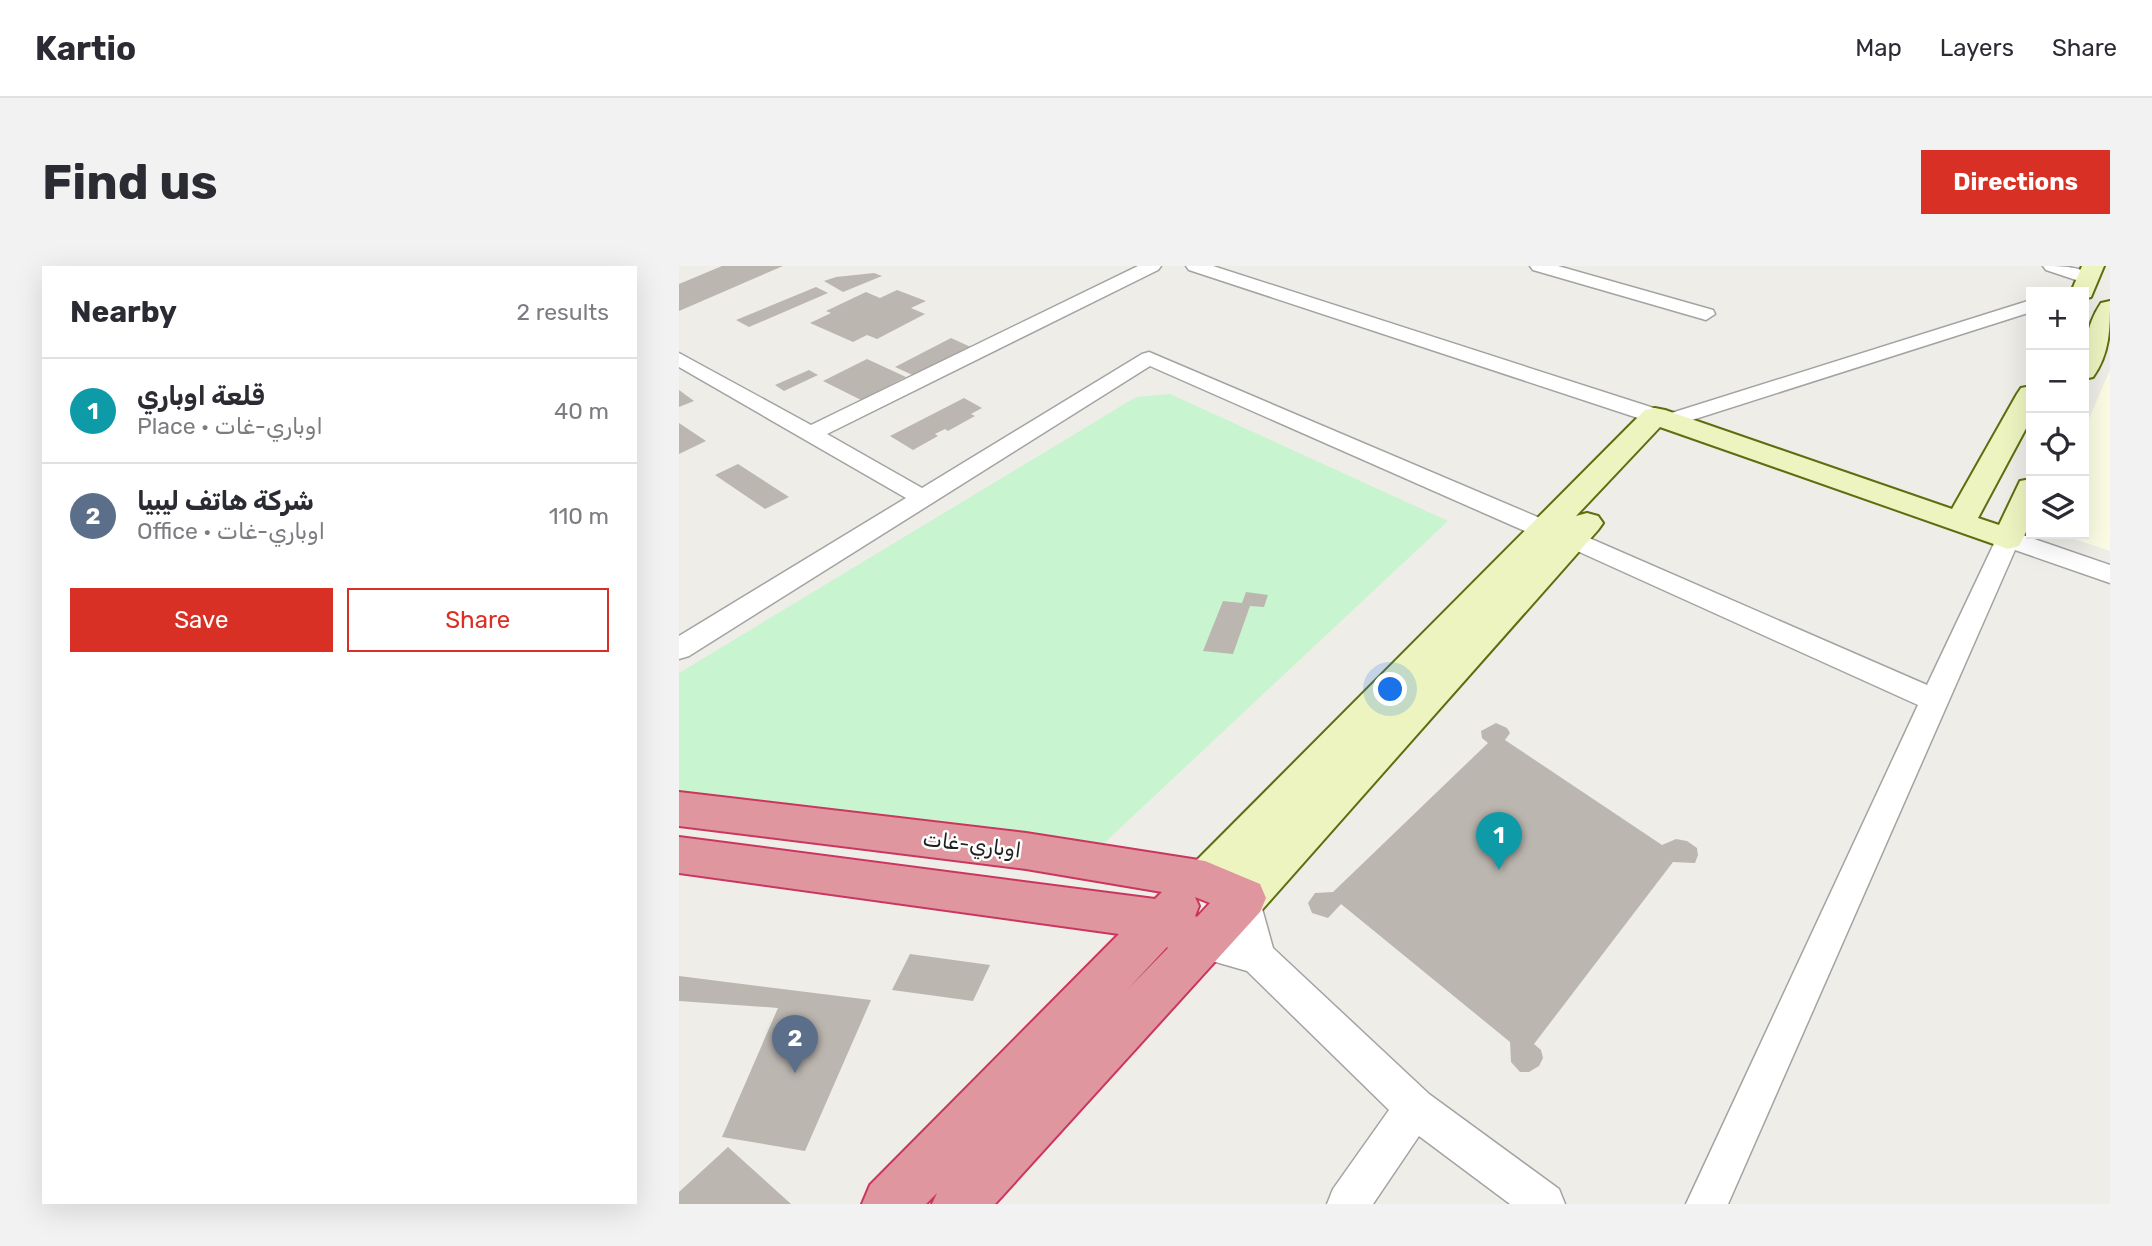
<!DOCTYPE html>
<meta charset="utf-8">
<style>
:root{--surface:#fff;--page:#f2f2f3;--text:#2b2b33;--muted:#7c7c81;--line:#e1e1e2;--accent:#d93025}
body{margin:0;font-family:Rubik,Cairo,sans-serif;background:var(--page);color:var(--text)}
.controls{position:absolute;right:21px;top:21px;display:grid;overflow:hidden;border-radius:0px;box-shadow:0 7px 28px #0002}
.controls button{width:63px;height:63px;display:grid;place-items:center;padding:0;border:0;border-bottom:2px solid var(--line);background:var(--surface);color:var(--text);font:35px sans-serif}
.you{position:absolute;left:712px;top:424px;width:24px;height:24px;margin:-18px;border:5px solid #fff;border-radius:50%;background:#1a73e8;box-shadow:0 0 0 10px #1a73e833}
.badge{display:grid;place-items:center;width:46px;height:46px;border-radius:50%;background:var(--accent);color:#fff;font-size:23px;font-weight:700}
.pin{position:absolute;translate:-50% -58px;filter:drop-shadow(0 2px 4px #0008)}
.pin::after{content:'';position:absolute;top:37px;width:24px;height:21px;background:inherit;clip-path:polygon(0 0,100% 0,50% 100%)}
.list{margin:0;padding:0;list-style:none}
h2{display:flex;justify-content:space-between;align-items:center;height:91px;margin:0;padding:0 28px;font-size:30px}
h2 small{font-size:23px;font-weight:400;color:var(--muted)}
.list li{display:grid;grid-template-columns:46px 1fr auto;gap:21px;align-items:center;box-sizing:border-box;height:105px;padding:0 28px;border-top:2px solid var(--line)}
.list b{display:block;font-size:26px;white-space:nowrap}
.list p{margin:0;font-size:23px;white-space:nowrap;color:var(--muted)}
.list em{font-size:23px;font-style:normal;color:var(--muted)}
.actions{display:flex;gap:14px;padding:21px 28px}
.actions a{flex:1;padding:16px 0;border:2px solid var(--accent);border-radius:0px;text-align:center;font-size:24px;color:var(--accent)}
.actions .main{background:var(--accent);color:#fff}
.icon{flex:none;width:38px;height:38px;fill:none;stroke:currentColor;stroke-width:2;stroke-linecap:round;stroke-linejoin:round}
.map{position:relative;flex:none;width:1431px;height:938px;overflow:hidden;border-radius:0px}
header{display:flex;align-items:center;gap:42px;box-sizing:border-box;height:98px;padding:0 35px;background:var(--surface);border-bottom:2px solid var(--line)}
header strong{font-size:33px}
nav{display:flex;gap:38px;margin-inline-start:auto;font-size:24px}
.intro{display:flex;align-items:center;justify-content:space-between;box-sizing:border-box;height:168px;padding:0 42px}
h1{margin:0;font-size:49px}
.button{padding:18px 32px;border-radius:0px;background:var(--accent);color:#fff;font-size:24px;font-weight:700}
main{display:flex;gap:42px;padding:0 42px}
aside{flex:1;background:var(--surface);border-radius:0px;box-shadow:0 7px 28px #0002}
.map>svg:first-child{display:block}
.education{fill:#fbfce3}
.park{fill:#c8f5cf}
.building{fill:#bcb6b0}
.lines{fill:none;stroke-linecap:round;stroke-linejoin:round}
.street-casing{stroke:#a3a3a3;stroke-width:3}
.secondary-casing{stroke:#5d6e0f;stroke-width:4}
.highway-casing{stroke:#cb365f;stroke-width:4}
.street{fill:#fff;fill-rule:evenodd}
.secondary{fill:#eef4c0;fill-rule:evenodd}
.highway{fill:#df969e;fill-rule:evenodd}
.labels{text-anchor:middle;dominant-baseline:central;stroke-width:5;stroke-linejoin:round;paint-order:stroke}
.street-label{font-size:21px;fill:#1f1f1f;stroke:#fff}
</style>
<header>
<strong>Kartio</strong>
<nav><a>Map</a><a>Layers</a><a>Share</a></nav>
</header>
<div class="intro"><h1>Find us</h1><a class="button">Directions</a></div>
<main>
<aside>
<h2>Nearby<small>2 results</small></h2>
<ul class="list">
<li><span class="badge" style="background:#0f9aa8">1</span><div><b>قلعة اوباري</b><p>Place · اوباري-غات</p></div><em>40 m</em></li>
<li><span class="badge" style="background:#5c6f8a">2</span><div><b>شركة هاتف ليبيا</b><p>Office · اوباري-غات</p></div><em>110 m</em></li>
</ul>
<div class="actions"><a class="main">Save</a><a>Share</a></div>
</aside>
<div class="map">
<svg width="1431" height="938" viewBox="0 0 1431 938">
<rect width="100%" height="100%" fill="#efede7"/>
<path class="education" d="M1431 104V285L1380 268H1405V164Z"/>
<path class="park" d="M491 128 769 255 422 580 0 530V407L457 131Z"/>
<g class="building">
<path d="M43 0H104L0 45V18Z"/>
<path d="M195 7 203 10 164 26 145 15 157 11Z"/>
<path d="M137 21 149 27 70 61 57 54Z"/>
<path d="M218 24 247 35 232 42 246 48 198 73 188 69 174 76 131 57 152 47 147 45 187 26 201 32Z"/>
<path d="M272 72 294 82 238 111 216 101Z"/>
<path d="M188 93 227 111 182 134 144 115Z"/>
<path d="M130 104 139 109 105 125 96 119Z"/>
<path d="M0 124 15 135 0 141Z"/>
<path d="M285 132 303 142 292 148 296 150 269 165 266 163 256 168 259 170 234 184 211 170Z"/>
<path d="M0 157 27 175 0 188Z"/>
<path d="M59 198 110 231 86 243 36 209Z"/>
<path d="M567 326 589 329 585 341 571 340 554 388 524 385 544 335 563 337Z"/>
<path d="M817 457 828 462 831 467 826 474 983 579 997 573 1008 575 1018 582 1019 589 1016 597 994 596 855 778 862 784 864 792 860 800 850 806H841L832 796 831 776 662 638 649 652 633 647 629 637 636 627 654 626 809 477 803 472 802 465Z"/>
<path d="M231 688 311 699 294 735 213 724Z"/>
<path d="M0 710 192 734 126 885 43 871 99 742 0 735Z"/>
<path d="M49 881 112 938H0V926Z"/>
</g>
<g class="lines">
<defs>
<g id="street">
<path d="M459 0H482L479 4 148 168 243 222 463 88 470 86 875 258 878 264 875 270 866 272 857 270 471 100 10 390 0 393V370L227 232 0 101V87L132 159Z"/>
<path d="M507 0H534L984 145 986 149 1352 34V46L991 161 983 160 980 155H968L510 4Z"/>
<path d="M851 0H879L1034 44 1036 48 1027 54 1020 52 854 4Z"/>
<path d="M1364 0C1382 0 1405 0 1418 13L1409 18 1367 4Z"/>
<path d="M894 265 1248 419 1320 267 1329 265 1338 267 1431 299V317L1336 284 1049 938H1007L1239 439 885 279 882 273 885 267Z"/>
<path d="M565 617 577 621 594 682 750 828 880 923 886 938H831L740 870 694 938H648L654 923 710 844 568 705 509 688 503 677 509 666 521 661 556 669 548 632 553 621Z"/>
</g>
<g id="secondary">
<path d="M1403 0H1425L1412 31 1405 33V26H1392Z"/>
<path d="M1431 35C1431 62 1431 87 1414 111L1405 113C1405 85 1406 61 1422 37Z"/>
<path d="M1352 120V153L1299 252 1320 259 1341 215 1352 213V256L1340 280 1329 283 981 161 897 250 908 247 919 250 924 257 919 264 581 646 565 651 549 646 543 632 549 619C537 632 527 633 511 627L504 614 511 601 966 144 976 142 986 144 1273 243 1338 128 1342 122Z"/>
</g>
<path id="highway" d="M0 526 347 567 526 595 581 618 587 632 581 646 316 938H253L258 927 247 938H183L191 919 440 668 0 607V571L476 633 483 626 347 603 0 560ZM516 631 531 637 518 651 516 650 520 640ZM488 681 489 682 448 724Z"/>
</defs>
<use href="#street" class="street-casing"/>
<use href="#secondary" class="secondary-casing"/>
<use href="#highway" class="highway-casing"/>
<use href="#street" class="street"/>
<use href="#secondary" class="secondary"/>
<use href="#highway" class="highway"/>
</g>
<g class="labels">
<g class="street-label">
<text transform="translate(293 578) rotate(7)">اوباري-غات</text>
</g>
</g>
</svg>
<div class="controls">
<button>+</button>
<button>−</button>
<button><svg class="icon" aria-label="locate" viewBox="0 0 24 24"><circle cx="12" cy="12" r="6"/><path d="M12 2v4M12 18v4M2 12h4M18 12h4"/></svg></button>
<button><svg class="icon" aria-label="layers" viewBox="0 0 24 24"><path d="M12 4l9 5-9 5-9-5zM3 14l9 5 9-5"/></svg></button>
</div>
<div class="you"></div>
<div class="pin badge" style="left:820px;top:604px;background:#0f9aa8">1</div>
<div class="pin badge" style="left:116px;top:807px;background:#5c6f8a">2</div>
</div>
</main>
